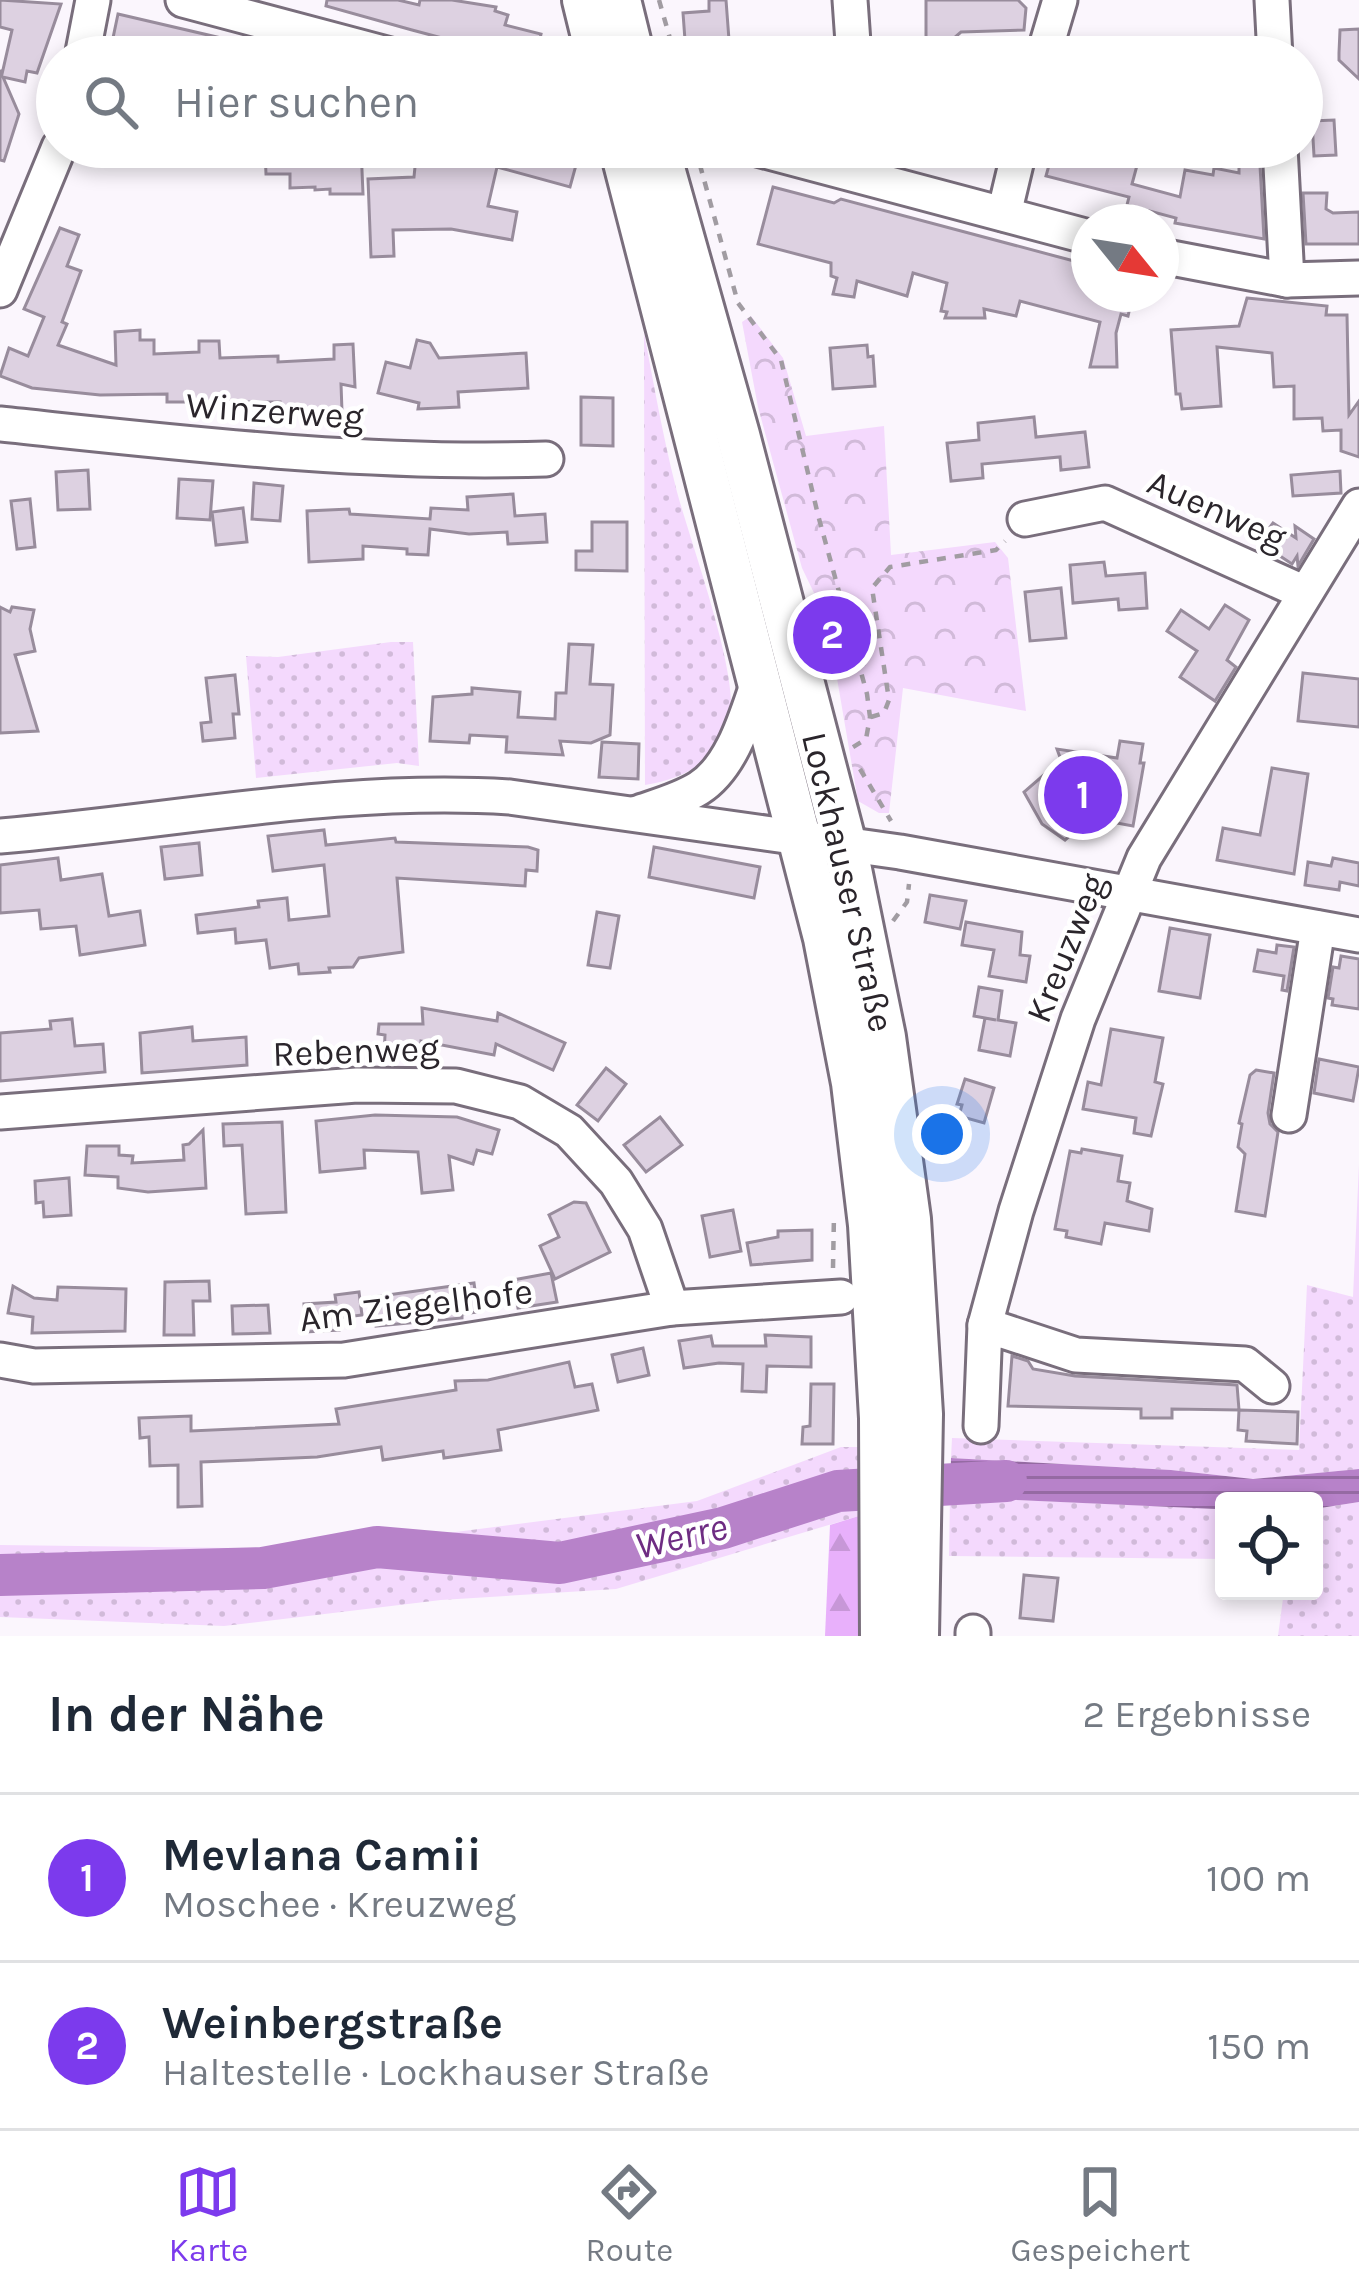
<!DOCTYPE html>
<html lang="de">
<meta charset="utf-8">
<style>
:root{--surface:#fff;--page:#f2f2f3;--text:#1f2937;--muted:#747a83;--line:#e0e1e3;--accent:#7c3aed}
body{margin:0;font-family:Karla,sans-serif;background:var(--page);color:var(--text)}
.controls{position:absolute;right:36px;bottom:36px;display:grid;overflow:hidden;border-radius:12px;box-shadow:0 6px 18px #0003}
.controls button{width:108px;height:108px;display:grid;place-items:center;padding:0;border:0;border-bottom:3px solid var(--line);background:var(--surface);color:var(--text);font:60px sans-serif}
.compass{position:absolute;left:1071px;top:204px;width:108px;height:108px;border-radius:50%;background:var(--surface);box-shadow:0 6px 18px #0003;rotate:120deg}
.you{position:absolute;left:942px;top:1134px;width:42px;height:42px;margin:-30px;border:9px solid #fff;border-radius:50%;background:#1a73e8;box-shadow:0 0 0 18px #1a73e833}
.badge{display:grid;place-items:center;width:78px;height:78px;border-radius:50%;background:var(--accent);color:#fff;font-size:39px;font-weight:700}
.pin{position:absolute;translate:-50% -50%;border:6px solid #fff;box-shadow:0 3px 12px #0006}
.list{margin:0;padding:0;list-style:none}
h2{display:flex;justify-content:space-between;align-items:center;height:156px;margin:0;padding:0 48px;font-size:51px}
h2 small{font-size:39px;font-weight:400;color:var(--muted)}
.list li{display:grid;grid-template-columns:78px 1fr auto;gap:36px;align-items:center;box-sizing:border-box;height:168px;padding:0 48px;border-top:3px solid var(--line)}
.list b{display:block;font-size:45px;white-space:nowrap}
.list p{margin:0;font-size:39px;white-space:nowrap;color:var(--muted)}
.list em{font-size:39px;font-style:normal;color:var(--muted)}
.icon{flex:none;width:66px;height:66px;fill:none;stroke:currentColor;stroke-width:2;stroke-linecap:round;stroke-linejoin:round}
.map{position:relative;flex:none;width:1359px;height:1636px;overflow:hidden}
.search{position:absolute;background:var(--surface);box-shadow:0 6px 18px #0003;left:36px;right:36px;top:36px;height:132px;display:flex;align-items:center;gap:30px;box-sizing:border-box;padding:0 42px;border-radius:66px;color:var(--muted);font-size:45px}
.sheet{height:492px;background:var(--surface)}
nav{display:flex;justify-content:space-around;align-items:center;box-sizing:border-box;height:168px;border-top:3px solid var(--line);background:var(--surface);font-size:33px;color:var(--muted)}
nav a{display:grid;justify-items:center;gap:6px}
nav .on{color:var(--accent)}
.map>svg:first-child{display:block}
.grass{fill:url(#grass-dots)}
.forest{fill:url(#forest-firs)}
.park{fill:url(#park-crowns)}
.water{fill:url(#water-rules)}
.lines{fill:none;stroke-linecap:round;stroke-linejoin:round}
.river{stroke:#b782c9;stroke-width:42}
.building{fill:#ddd1e1;stroke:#988c9c;stroke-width:3}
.minor-casing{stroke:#796e7c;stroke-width:39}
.major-casing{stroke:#796e7c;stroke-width:48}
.path{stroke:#a19ca2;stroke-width:4.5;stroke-dasharray:9 9;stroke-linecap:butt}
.minor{stroke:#fff;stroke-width:33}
.major{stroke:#fff;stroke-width:42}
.labels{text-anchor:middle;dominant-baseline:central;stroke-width:9;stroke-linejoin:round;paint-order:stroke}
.street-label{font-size:36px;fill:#2a252b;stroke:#fff}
.water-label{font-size:39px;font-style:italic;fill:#6e2c82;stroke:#fff}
</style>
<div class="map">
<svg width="1359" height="1636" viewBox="0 0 1359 1636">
<defs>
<pattern id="grass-dots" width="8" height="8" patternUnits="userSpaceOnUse" patternTransform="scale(3)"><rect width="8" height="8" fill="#f4d9fd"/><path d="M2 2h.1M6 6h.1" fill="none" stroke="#d1bad9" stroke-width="1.8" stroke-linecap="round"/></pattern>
<pattern id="forest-firs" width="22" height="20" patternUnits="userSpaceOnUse" patternTransform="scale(3)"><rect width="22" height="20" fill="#e8b0fb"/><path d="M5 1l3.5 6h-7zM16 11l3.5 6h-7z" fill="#c797d7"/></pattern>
<pattern id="park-crowns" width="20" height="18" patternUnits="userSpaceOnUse" patternTransform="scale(3)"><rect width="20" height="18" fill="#f4d9fd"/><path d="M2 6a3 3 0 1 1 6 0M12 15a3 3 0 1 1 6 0" fill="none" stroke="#d1bad9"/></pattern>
<pattern id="water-rules" width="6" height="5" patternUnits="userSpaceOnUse" patternTransform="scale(3)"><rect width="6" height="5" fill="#b782c9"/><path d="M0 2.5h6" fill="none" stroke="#956aa3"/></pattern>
</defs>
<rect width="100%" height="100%" fill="#fbf6fd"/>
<g class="grass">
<path d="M644 333C654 385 663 437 676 488 688 536 743 682 729 722 715 762 684 779 645 785Z"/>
<path d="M391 642H413L419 766 397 763 256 778 246 656 278 657Z"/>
<path d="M1359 1164V1469L1253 1479 1171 1470 951 1458 952 1438 1299 1450 1307 1285 1353 1297Z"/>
<path d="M841 1447H861L862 1515 616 1589 441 1600 224 1626 0 1617V1545L324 1549 697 1501Z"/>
<path d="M950 1497 1224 1509V1559L949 1556Z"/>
<path d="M1359 1502V1636H1278L1284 1591H1314V1509Z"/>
</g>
<path class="forest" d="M862 1515V1636H825L830 1525Z"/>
<path class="park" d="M751 316 783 358 806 436 884 426 891 555 995 542 1008 558 1026 711 903 688 889 813H879L858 801 827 620 802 568 758 407 742 322Z"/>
<path class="water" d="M951 1458 1171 1470 1253 1479 1359 1469V1502L1314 1509V1501H1224V1509H1216L950 1497Z"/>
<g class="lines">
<path class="river" d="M0 1575 263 1568 377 1547 560 1563 723 1528 838 1491 1006 1481"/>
</g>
<g class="building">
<path d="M0 0 61 4 37 73 27 71 25 82 3 77 19 114 4 161 0 160V70L2 74 12 30 0 27Z"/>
<path d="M327 0H398L419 5 420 0H452L496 7 495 11 508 15 505 25 541 34 536 57H514L412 30 326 6Z"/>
<path d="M709 0H726L729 40H685L683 13 709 11Z"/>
<path d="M926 0H1018L1026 8 1024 30 961 32 953 39 926 42Z"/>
<path d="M118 14 277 51 276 57H193L141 45 139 57H109Z"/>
<path d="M1359 29V79L1339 60V53L1340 30Z"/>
<path d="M1334 120 1336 155 1314 156 1312 121Z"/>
<path d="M341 147H361L363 194H330V189L315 190V187L290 188V174H266L265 151 309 149 318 154 341 153Z"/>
<path d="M417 147H581L570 187 497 167 488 206 517 212 512 240 451 229 393 230 394 256 371 257 368 179 414 177Z"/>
<path d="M1054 147H1095L1139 158 1132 184 1180 197 1185 170 1213 175 1214 168 1239 173V147H1259L1264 239 1175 223 1176 218 1127 205 1129 197 1046 176Z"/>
<path d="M773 187 834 203 841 199 1089 265V294H1133L1128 316 1121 314 1116 333 1117 367H1090L1100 322 1020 301 1016 316 984 309 985 318H945L947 312 941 311 947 283 913 273 907 296 857 281 854 297 833 294 837 278 831 276V263L758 244Z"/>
<path d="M1303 193H1327L1326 209 1333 213 1359 212V244H1306Z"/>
<path d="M60 228 79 235 67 266 81 271 62 322 67 324 58 345 116 365 115 332 140 330V340H154V354L199 352V341H219L220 358 278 356V362L334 359V345L353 344 355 387 341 384 342 411H280V402H167V394L100 395 32 388 0 376 9 348 28 356 44 317 24 309Z"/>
<path d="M1247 298 1327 306 1326 315H1347L1349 415 1359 401V457L1341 451V430L1323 431 1322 418 1294 419V386L1274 387 1272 353 1217 347 1221 406 1182 409 1180 394H1176L1171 330 1239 326Z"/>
<path d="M417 340 430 343 439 358 526 353 528 388 458 392 459 407 418 409 419 403 378 393 386 362 410 368Z"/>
<path d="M867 345 868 357 873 356 875 386 833 389 830 348Z"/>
<path d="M581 397 613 398V446L581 445Z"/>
<path d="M1034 417 1036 437 1085 432 1089 467 1061 470 1060 457 982 464 983 478 951 481 947 443 979 440 978 423Z"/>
<path d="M88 470 90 509 58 510 56 472Z"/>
<path d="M1340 471 1341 493 1293 496 1291 475Z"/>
<path d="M179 479 213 481 210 520 177 518Z"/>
<path d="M254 483 283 486 280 521 252 519Z"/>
<path d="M513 494 515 516 545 514 547 542 508 544 507 532 469 534 430 529 428 555 407 554V549L363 546V559L309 562 307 511 349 509 350 514 430 519 431 508 468 510 467 497Z"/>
<path d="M30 499 35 547 17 549 11 501Z"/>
<path d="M243 508 247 542 216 545 212 512Z"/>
<path d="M592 522H627V571L576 570V551H592Z"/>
<path d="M1273 523 1296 538 1295 526 1314 539 1298 566 1297 556 1292 564 1259 542Z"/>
<path d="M1104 562 1106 576 1145 573 1147 608 1119 610 1118 599 1073 603 1070 565Z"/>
<path d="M1061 588 1066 638 1030 641 1025 592Z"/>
<path d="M1225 605 1249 620 1227 660 1236 667 1215 701 1180 677 1197 651 1167 631 1181 610 1209 629Z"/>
<path d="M0 607 10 612 12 607 34 610 30 629 35 651 15 655 38 731 0 733Z"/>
<path d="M569 644 593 645 590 684 613 685 610 735 591 743 560 741 563 755 506 752 507 737 470 735 469 743 430 741 433 697 472 694V688L520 692 518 717 555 719 556 693H566Z"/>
<path d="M1303 673 1359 679V727L1298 721Z"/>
<path d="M235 675 239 714H233L235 738 203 741 201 723 211 722 206 678Z"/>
<path d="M1120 741 1143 744 1140 763H1144L1133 826 1090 818 1065 840 1042 824 1024 792 1061 760 1057 749 1117 758Z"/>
<path d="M602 742 639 744 638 779 599 777Z"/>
<path d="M1272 768 1308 774 1294 874 1217 860 1223 828 1260 835Z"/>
<path d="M324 830 326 845 395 838 396 842 528 847 538 850 537 871 526 870 525 886 397 878 403 952 359 958 353 967 329 968 330 972 299 974 298 964 270 968 266 940 236 943 235 929 198 933 196 915 259 907 258 901 287 898 289 920 329 916 324 865 273 871 268 836Z"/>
<path d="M199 843 202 875 165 879 161 847Z"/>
<path d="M654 847 760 867 754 898 649 877Z"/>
<path d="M58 858 61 880 102 874 109 916 140 911 145 945 80 955 76 926 41 929 39 910 0 913V865Z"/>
<path d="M1333 858 1359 863V886L1340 882 1339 890 1305 885 1308 862 1331 866Z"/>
<path d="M930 895 966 901 960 929 925 922Z"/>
<path d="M597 912 619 916 610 968 588 965Z"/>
<path d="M966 922 1022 932 1020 955 1030 956 1026 982 989 976 994 950 962 945Z"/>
<path d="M1170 928 1210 935 1200 998 1159 991Z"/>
<path d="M1277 945 1294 947 1287 991 1282 990 1284 976 1254 971 1258 950 1276 953Z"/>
<path d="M1341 956 1359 959V1009L1332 1005 1333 999 1328 998 1333 967 1339 968Z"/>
<path d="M979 987 1002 991 998 1020 1016 1023 1010 1056 979 1050 985 1018 996 1020 974 1016Z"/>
<path d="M422 1008 497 1021 498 1013 565 1043 553 1070 496 1044 494 1055 421 1041 420 1056H384L385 1035 378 1034 379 1024H423Z"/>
<path d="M72 1019 75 1046 103 1044 105 1072 0 1081V1033L51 1029 50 1021Z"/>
<path d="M192 1027 193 1041 246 1037 247 1065 142 1073 140 1033Z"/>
<path d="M1111 1029 1163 1038 1155 1082 1163 1084 1151 1136 1134 1133 1136 1118 1083 1109 1088 1082 1101 1085Z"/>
<path d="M1319 1059 1359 1067 1353 1101 1314 1093Z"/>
<path d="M606 1068 626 1084 598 1121 577 1105Z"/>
<path d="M1256 1070 1274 1073 1268 1113 1270 1124 1278 1132 1265 1216 1236 1211 1245 1154 1238 1147 1242 1124 1239 1123 1250 1075Z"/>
<path d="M965 1079 994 1088 984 1123 959 1116 962 1105 957 1104Z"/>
<path d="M375 1115 457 1117 499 1130 492 1154 477 1150 473 1164 449 1156 453 1190 422 1193 418 1152 364 1150 365 1168 320 1172 316 1121Z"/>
<path d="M660 1117 682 1145 646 1172 624 1145Z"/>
<path d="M282 1122 286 1212 246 1214 242 1145 224 1146 223 1124Z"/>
<path d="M203 1130 206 1188 148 1192 118 1188V1177L85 1175 87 1146H119V1155L133 1156 132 1163 184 1160 183 1145 189 1144Z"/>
<path d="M1082 1149 1122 1156 1118 1181 1130 1183 1127 1201 1152 1209 1149 1231 1105 1223 1101 1244 1066 1237 1067 1231 1055 1229 1070 1151 1081 1153Z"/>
<path d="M69 1178 71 1215 44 1217 43 1202 36 1203 35 1181Z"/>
<path d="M574 1202 586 1203 610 1252 555 1279 540 1246 559 1237 549 1215Z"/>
<path d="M733 1210 741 1251 710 1257 702 1216Z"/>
<path d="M812 1230V1260L751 1265 747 1243 778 1237V1231Z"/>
<path d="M551 1273 557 1302 518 1308 513 1280Z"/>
<path d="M209 1281 210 1301H193L194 1335H164L165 1282Z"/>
<path d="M474 1283 478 1312 462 1314V1318L376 1326 373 1297Z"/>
<path d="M13 1286 34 1298 57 1300 58 1287 126 1289 125 1331 32 1333 33 1317 8 1313Z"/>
<path d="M359 1292 362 1315 338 1318 339 1330 306 1332 304 1304 336 1302 335 1295Z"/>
<path d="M268 1305 270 1333 233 1334 232 1306Z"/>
<path d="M765 1335 811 1337V1367L767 1366 766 1392 742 1391 743 1364 719 1363 684 1368 679 1341 711 1336 713 1346H766Z"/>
<path d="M643 1348 649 1375 618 1382 612 1355Z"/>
<path d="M1012 1356 1028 1361 1033 1369 1075 1376 1237 1385 1239 1410 1172 1409V1418H1141V1409L1008 1406Z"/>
<path d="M569 1362 575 1387 592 1384 598 1410 498 1430 501 1450 444 1458 443 1451 383 1460 381 1447 317 1457 201 1462 202 1506 178 1507V1465L150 1466 149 1437 140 1438 139 1418 191 1416V1431L339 1424 336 1409 456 1390 455 1381 488 1380Z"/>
<path d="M811 1384H834L833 1444H802L803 1427 810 1426Z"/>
<path d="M1239 1410 1298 1412 1297 1444 1246 1441 1247 1431 1238 1430Z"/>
<path d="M1024 1575 1058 1578 1053 1621 1020 1618Z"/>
</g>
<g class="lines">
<defs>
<g id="minor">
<path d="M183 0 398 57"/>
<path d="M850 0 854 57"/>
<path d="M1272 0 1275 57"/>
<path d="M82 57 93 0"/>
<path d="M1043 57 1060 0"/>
<path d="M750 147 1089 237"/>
<path d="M1280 147 1287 280"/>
<path d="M1004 214 1020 147"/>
<path d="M1161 256 1287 280 1359 278"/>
<path d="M0 290 59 147"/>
<path d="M0 424C182 443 364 465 546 459"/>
<path d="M1025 519 1105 503 1305 593"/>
<path d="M637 813C657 806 680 800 699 788 732 767 746 717 758 682"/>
<path d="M0 836C170 822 339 786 510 797L900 852 1359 935"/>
<path d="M0 1112 357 1085 456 1086 520 1102 569 1131 616 1182 645 1229 672 1308"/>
<path d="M1289 1115 1318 928"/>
<path d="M985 1325 1016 1211 1078 1019 1144 858 1359 506"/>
<path d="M0 1360 34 1366 344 1360 672 1308 841 1297"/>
<path d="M981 1426 985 1325 1076 1355 1245 1364 1272 1386"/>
<path d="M973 1632V1636"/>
</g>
<g id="major">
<path d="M584 0 598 57"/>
<path d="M619 0 633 57"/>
<path d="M621 147 825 938 853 1083 870 1225 881 1418 882 1636"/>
<path d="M657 147 738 435 845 845 884 1037 909 1219 921 1414 917 1636"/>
</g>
</defs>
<use href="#minor" class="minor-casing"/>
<use href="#major" class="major-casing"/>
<g class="path">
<path d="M659 0 671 42"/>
<path d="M695 147 738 303 781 360 818 515 867 694 870 717 866 739 850 749"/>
<path d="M871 717 884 713 889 700 872 588 890 567 996 550 1005 541"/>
<path d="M860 769 891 821"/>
<path d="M893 921 907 902 909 884"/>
<path d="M833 1268 834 1214"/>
</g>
<use href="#minor" class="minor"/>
<use href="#major" class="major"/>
</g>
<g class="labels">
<g class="street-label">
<text transform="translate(275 411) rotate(4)">Winzerweg</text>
<text transform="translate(1217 510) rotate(24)">Auenweg</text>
<text transform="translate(848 882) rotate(77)">Lockhauser Straße</text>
<text transform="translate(1066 948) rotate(-68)">Kreuzweg</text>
<text transform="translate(356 1051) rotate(-2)">Rebenweg</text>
<text transform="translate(416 1305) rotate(-7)">Am Ziegelhofe</text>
</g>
<g class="water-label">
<text transform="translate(681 1536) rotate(-13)">Werre</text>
</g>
</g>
</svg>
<div class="controls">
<button><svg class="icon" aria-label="locate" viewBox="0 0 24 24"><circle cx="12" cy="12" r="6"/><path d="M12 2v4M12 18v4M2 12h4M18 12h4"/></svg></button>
</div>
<svg class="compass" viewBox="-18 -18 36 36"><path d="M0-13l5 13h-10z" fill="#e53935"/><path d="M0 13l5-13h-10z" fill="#747a83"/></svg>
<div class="you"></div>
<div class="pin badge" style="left:1083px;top:795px">1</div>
<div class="pin badge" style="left:832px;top:635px">2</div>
<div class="search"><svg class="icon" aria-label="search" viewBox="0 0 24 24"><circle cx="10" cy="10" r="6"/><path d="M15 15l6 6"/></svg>Hier suchen</div>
</div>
<section class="sheet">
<h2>In der Nähe<small>2 Ergebnisse</small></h2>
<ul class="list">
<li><span class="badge">1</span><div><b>Mevlana Camii</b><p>Moschee · Kreuzweg</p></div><em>100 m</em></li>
<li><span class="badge">2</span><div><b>Weinbergstraße</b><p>Haltestelle · Lockhauser Straße</p></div><em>150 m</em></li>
</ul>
</section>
<nav>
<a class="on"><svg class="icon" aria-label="map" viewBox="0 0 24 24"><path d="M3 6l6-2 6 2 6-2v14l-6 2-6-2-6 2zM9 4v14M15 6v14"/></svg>Karte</a>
<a><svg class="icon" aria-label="directions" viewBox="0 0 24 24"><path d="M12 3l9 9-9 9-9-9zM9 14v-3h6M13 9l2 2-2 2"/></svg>Route</a>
<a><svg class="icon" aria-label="saved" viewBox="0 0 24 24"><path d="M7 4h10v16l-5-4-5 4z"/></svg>Gespeichert</a>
</nav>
